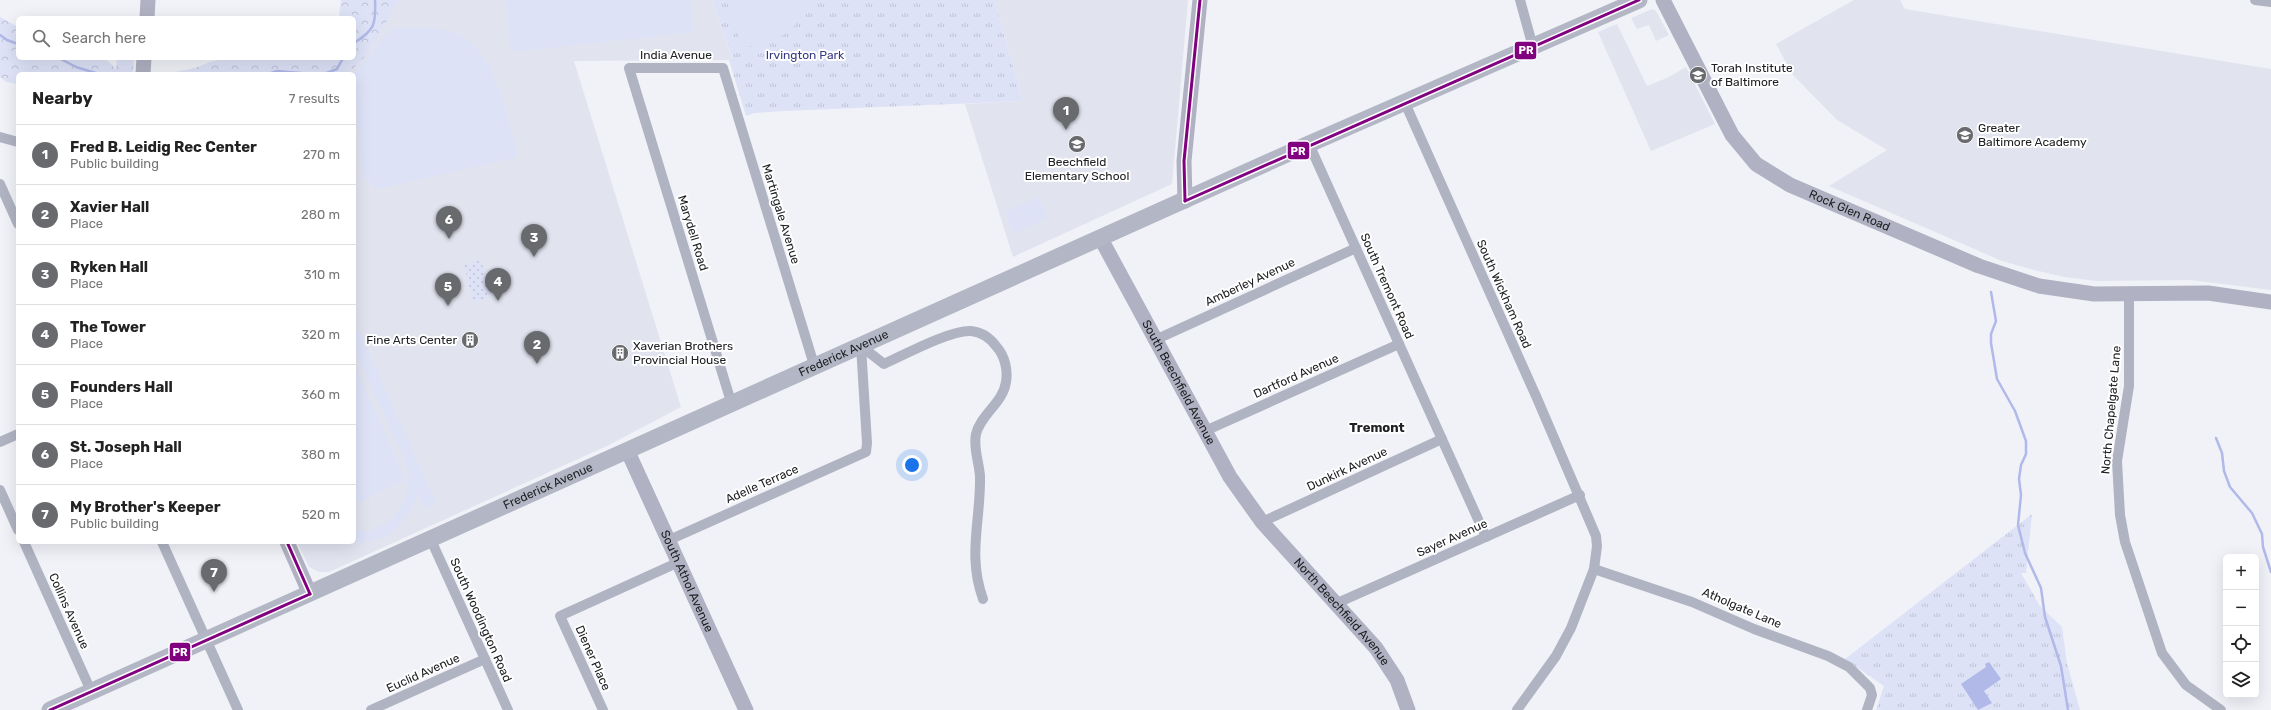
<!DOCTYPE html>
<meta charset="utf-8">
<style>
:root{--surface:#fff;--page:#f6f6f6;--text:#222;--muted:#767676;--line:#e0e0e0;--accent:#696a6e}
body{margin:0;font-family:Rubik,sans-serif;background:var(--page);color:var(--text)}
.controls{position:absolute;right:12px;bottom:12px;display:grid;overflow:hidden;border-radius:6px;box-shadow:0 4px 16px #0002}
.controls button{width:36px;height:36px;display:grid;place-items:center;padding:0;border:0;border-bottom:1px solid var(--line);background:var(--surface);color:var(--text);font:20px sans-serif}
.you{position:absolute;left:912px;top:465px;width:14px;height:14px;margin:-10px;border:3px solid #fff;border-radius:50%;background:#1a73e8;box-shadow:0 0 0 6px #1a73e833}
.badge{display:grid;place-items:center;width:26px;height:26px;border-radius:50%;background:var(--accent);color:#fff;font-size:13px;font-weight:700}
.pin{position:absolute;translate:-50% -33px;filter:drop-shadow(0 1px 2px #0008)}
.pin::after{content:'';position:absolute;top:21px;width:14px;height:12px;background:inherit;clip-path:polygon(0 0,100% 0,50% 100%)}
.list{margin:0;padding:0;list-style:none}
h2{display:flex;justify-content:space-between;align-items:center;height:52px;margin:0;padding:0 16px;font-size:17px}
h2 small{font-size:13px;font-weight:400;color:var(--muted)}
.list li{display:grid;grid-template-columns:26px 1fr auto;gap:12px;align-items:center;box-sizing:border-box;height:60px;padding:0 16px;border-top:1px solid var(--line)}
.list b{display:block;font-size:15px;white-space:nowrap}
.list p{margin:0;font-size:13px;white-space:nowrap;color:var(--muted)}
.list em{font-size:13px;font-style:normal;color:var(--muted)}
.icon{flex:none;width:22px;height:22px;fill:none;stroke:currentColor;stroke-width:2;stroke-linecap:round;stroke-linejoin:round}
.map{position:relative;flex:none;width:2271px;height:710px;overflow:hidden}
.search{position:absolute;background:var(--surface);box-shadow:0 4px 16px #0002;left:16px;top:16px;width:340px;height:44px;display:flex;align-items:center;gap:10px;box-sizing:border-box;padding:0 14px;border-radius:6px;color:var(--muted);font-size:15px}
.panel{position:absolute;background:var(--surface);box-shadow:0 4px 16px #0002;left:16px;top:72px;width:340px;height:472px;border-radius:6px}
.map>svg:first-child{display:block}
.built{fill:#e1e3ef}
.grass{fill:url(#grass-dots)}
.forest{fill:url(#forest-crowns)}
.park{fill:url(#park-tufts)}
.pitch{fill:#dde2f7}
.water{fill:#b1b9e9}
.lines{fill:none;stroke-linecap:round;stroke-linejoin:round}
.stream{stroke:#b1b9e9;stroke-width:2.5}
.street{stroke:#b0b3c2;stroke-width:10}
.secondary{stroke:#b0b1c2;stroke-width:15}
.primary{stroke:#b3b6c5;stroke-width:17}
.bus-1-casing{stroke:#fff;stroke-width:6}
.bus-1{stroke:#800080;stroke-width:3}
.labels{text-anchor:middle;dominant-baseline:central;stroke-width:4;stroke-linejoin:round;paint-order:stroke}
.street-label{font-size:12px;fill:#202124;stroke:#fff}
.park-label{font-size:12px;fill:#353985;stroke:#fff}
.poi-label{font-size:12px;fill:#202124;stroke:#fff;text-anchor:start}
.neighbourhood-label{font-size:13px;font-weight:bold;fill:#202124;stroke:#fff}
.line-badge{stroke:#fff;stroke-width:1.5}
.badge-label{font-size:11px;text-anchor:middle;font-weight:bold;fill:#fff}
</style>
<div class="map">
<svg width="2271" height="710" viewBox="0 0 2271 710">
<defs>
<pattern id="grass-dots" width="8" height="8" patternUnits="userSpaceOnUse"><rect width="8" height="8" fill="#dde2f7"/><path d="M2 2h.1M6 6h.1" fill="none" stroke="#bdc2d4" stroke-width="1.8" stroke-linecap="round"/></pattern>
<pattern id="forest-crowns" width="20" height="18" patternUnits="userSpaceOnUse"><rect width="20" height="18" fill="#dde2f7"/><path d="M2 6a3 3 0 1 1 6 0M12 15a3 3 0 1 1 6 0" fill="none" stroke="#bdc2d4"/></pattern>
<pattern id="park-tufts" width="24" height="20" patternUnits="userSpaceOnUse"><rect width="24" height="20" fill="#dde2f7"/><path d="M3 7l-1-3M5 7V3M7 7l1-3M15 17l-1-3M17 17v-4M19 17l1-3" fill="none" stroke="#bdc2d4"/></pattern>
</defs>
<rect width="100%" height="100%" fill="#f1f2f8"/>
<g class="built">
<path d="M396 0H712L733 60 574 61 681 407 609 445 329 572H319L309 567 297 542H354V74H340L359 57Z"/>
<path d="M994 0H1188L1172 184 1013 257 965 104 1023 101Z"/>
<path d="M1854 0H1900L1905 9 2271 69V290L2190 280 2096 281 2064 277 2034 270 2002 261 1829 186 1887 150 1837 120 1793 75 1776 44Z"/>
<path d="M1652 9 1656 11 1669 35 1656 41 1649 25 1637 29 1631 18Z"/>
<path d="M1617 24 1647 86 1669 77 1686 67 1715 124 1651 151 1598 32Z"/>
</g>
<path class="grass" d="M481 260 491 297 473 302 464 265Z"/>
<g class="forest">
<path d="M341 0H399C383 24 371 59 345 74H165L195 68 210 62 226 58H354V18H339Z"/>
<path d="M0 17 18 27V58H105L116 69 117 58H134L133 74H18V84L6 82 0 77Z"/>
</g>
<g class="park">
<path d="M712 0H994L1023 101 784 111 755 113 746 116 729 60 733 59Z"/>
<path d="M2032 514 2026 573H2021L2040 606 2062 627 2067 663 2080 710H1876L1884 686 1845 659Z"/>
</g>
<g class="pitch">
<path d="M506 0H690L693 32 511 52Z"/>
<path d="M727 0H807C801 33 771 44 742 48Z"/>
<path d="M392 28C413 28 438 26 458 34 496 51 509 121 518 157L378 189 363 177 353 74Z"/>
<path d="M1038 197 1048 218 1014 233 1005 212Z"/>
<path d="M359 330 436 503 425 508 418 493C406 523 390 543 354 542V531C395 533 416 498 405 461L354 350V332Z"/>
<path d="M354 365 406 480 354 504Z"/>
</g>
<path class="water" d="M1989 662 2001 679 1984 691 1992 703 1978 710 1961 684 1986 667 1985 664Z"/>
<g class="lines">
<g class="stream">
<path d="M0 35 7 40 18 44"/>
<path d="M354 43C375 30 376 24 375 0"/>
<path d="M59 58 76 67 99 74"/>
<path d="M268 74 277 71 311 74"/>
<path d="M324 74 337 69 343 58"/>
<path d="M1991 292 1996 321 1991 334V343L1997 379 2015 411 2026 441V454L2021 465 2019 479 2021 495 2018 525 2025 553 2041 588 2045 617 2061 666 2068 710"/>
<path d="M2216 438 2222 453 2224 471 2230 487 2252 513 2262 534 2263 547 2271 572"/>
</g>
<g class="street">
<path d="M1520 0 1533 47"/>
<path d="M2255 0 2271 2"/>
<path d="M1405 103 1536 396 1596 536 1597 546 1594 569 1571 628 1556 656 1517 710"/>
<path d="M0 137 18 142"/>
<path d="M1309 144 1486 537"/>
<path d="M0 184 18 224"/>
<path d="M2129 295V386L2117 461 2120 515 2125 542 2162 653 2186 685 2221 710"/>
<path d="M1155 340 1356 248"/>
<path d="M861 346 884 364C904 355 950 330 971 331 981 332 990 338 996 346 1005 356 1008 370 1006 382 1003 403 981 414 976 434 973 448 979 462 980 476 981 520 967 555 983 599"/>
<path d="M732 405 629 68H723L815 368"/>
<path d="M1205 431 1399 344"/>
<path d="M0 442 18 434"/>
<path d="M0 490 18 530"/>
<path d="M1262 522 1442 439"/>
<path d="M431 540 508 710"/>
<path d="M669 540 866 452 867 443 861 346"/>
<path d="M24 542 91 691"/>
<path d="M162 542 238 710"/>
<path d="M1594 569 1692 602 1754 629 1828 656 1849 667 1870 688 1872 695 1867 710"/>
<path d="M1335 604 1580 495"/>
<path d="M371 710 485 659"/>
<path d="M603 710 560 616 679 562"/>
</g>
<g class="secondary">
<path id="s1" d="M1663 0 1732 135 1756 164 1790 185 1979 266 2039 286 2094 294 2208 293 2271 302"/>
<path d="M147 18 148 0"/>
<path d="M143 74 144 58"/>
<path d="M1185 201 1184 161 1200 0"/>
<path id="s2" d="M1101 239 1230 477 1262 522 1376 648 1397 680 1408 710"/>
<path id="s3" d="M628 452 746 710"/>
<path d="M287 542 310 594"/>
</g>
<path class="primary" id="s4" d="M50 710 1309 144 1639 0"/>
<defs>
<g id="bus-1">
<path d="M1185 201 1639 0"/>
<path d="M1185 201 1184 161 1200 0"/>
<path d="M287 542 310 594"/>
<path d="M50 710 310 594"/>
</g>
</defs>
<use href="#bus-1" class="bus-1-casing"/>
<use href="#bus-1" class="bus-1"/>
</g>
<defs>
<symbol id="school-disc" viewBox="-11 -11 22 22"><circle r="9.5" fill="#696a6e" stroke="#fff"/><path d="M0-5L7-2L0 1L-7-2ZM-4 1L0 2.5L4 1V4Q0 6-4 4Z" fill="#fff"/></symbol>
<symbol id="building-disc" viewBox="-11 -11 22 22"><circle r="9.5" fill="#696a6e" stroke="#fff"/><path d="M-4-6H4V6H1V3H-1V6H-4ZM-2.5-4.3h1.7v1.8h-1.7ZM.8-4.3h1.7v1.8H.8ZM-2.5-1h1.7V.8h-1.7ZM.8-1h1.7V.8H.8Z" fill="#fff"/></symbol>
</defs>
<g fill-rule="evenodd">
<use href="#school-disc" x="1688" y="65" width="20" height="20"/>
<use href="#school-disc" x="1955" y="125" width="20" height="20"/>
<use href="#school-disc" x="1067" y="134" width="20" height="20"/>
<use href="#building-disc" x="460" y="330" width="20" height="20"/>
<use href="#building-disc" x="610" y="343" width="20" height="20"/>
</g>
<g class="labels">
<g class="street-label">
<text x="676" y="55">India Avenue</text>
<text stroke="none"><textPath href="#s1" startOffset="294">Rock Glen Road</textPath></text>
<text transform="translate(781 214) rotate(73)">Martingale Avenue</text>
<text transform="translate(693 233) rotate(73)">Marydell Road</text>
<text transform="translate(1250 282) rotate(-25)">Amberley Avenue</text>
<text transform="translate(1387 286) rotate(66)">South Tremont Road</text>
<text transform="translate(1504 294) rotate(66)">South Wickham Road</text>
<text stroke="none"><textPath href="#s4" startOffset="870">Frederick Avenue</textPath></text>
<text transform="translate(1296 376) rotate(-24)">Dartford Avenue</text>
<text stroke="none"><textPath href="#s2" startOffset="163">South Beechfield Avenue</textPath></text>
<text transform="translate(2111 410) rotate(-85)">North Chapelgate Lane</text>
<text transform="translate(1347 469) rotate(-25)">Dunkirk Avenue</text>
<text transform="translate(762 484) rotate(-24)">Adelle Terrace</text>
<text stroke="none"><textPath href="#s4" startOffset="546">Frederick Avenue</textPath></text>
<text transform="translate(1452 538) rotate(-24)">Sayer Avenue</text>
<text stroke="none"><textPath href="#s3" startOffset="142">South Athol Avenue</textPath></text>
<text transform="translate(1742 608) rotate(23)">Atholgate Lane</text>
<text transform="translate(69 611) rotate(66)">Collins Avenue</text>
<text stroke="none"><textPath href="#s2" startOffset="446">North Beechfield Avenue</textPath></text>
<text transform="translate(481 620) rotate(66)">South Woodington Road</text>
<text transform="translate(593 658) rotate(66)">Diener Place</text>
<text transform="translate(423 673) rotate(-24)">Euclid Avenue</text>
</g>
<g class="park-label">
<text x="805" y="55">Irvington Park</text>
</g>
<g class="poi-label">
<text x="1711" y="68">Torah Institute<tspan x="1711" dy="14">of Baltimore</tspan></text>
<text x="1978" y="128">Greater<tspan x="1978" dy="14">Baltimore Academy</tspan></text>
<text x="1077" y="162" text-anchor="middle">Beechfield<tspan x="1077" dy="14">Elementary School</tspan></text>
<text x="457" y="340" text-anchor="end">Fine Arts Center</text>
<text x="633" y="346">Xaverian Brothers<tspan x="633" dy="14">Provincial House</tspan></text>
</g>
<g class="neighbourhood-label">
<text x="1377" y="427">Tremont</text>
</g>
</g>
<g class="line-badge">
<rect x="1514" y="41" width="23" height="19" rx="4" fill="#800080"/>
<rect x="1287" y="141" width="23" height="19" rx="4" fill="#800080"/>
<rect x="169" y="642" width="22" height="20" rx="4" fill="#800080"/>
</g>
<g class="badge-label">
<text x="1526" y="54">PR</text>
<text x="1298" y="155">PR</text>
<text x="180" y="656">PR</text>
</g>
</svg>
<div class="controls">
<button>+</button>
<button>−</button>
<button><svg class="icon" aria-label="locate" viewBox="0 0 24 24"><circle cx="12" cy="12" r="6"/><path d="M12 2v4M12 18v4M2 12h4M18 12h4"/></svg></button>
<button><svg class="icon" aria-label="layers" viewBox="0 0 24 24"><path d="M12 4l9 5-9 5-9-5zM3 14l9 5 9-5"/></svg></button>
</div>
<div class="you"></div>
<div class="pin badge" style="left:1066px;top:130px">1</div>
<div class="pin badge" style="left:537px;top:364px">2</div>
<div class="pin badge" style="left:534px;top:257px">3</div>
<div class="pin badge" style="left:498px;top:301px">4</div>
<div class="pin badge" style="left:448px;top:306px">5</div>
<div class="pin badge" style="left:449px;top:239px">6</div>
<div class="pin badge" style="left:214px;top:592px">7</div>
<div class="search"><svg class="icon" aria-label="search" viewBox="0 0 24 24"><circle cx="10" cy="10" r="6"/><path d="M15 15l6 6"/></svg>Search here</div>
<section class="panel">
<h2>Nearby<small>7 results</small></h2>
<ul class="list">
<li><span class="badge">1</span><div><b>Fred B. Leidig Rec Center</b><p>Public building</p></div><em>270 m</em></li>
<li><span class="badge">2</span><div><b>Xavier Hall</b><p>Place</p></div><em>280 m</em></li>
<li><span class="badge">3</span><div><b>Ryken Hall</b><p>Place</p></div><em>310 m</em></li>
<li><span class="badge">4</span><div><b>The Tower</b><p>Place</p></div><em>320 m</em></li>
<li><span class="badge">5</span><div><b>Founders Hall</b><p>Place</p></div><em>360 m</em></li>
<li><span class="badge">6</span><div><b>St. Joseph Hall</b><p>Place</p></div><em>380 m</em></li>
<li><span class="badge">7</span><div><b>My Brother's Keeper</b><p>Public building</p></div><em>520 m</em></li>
</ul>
</section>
</div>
